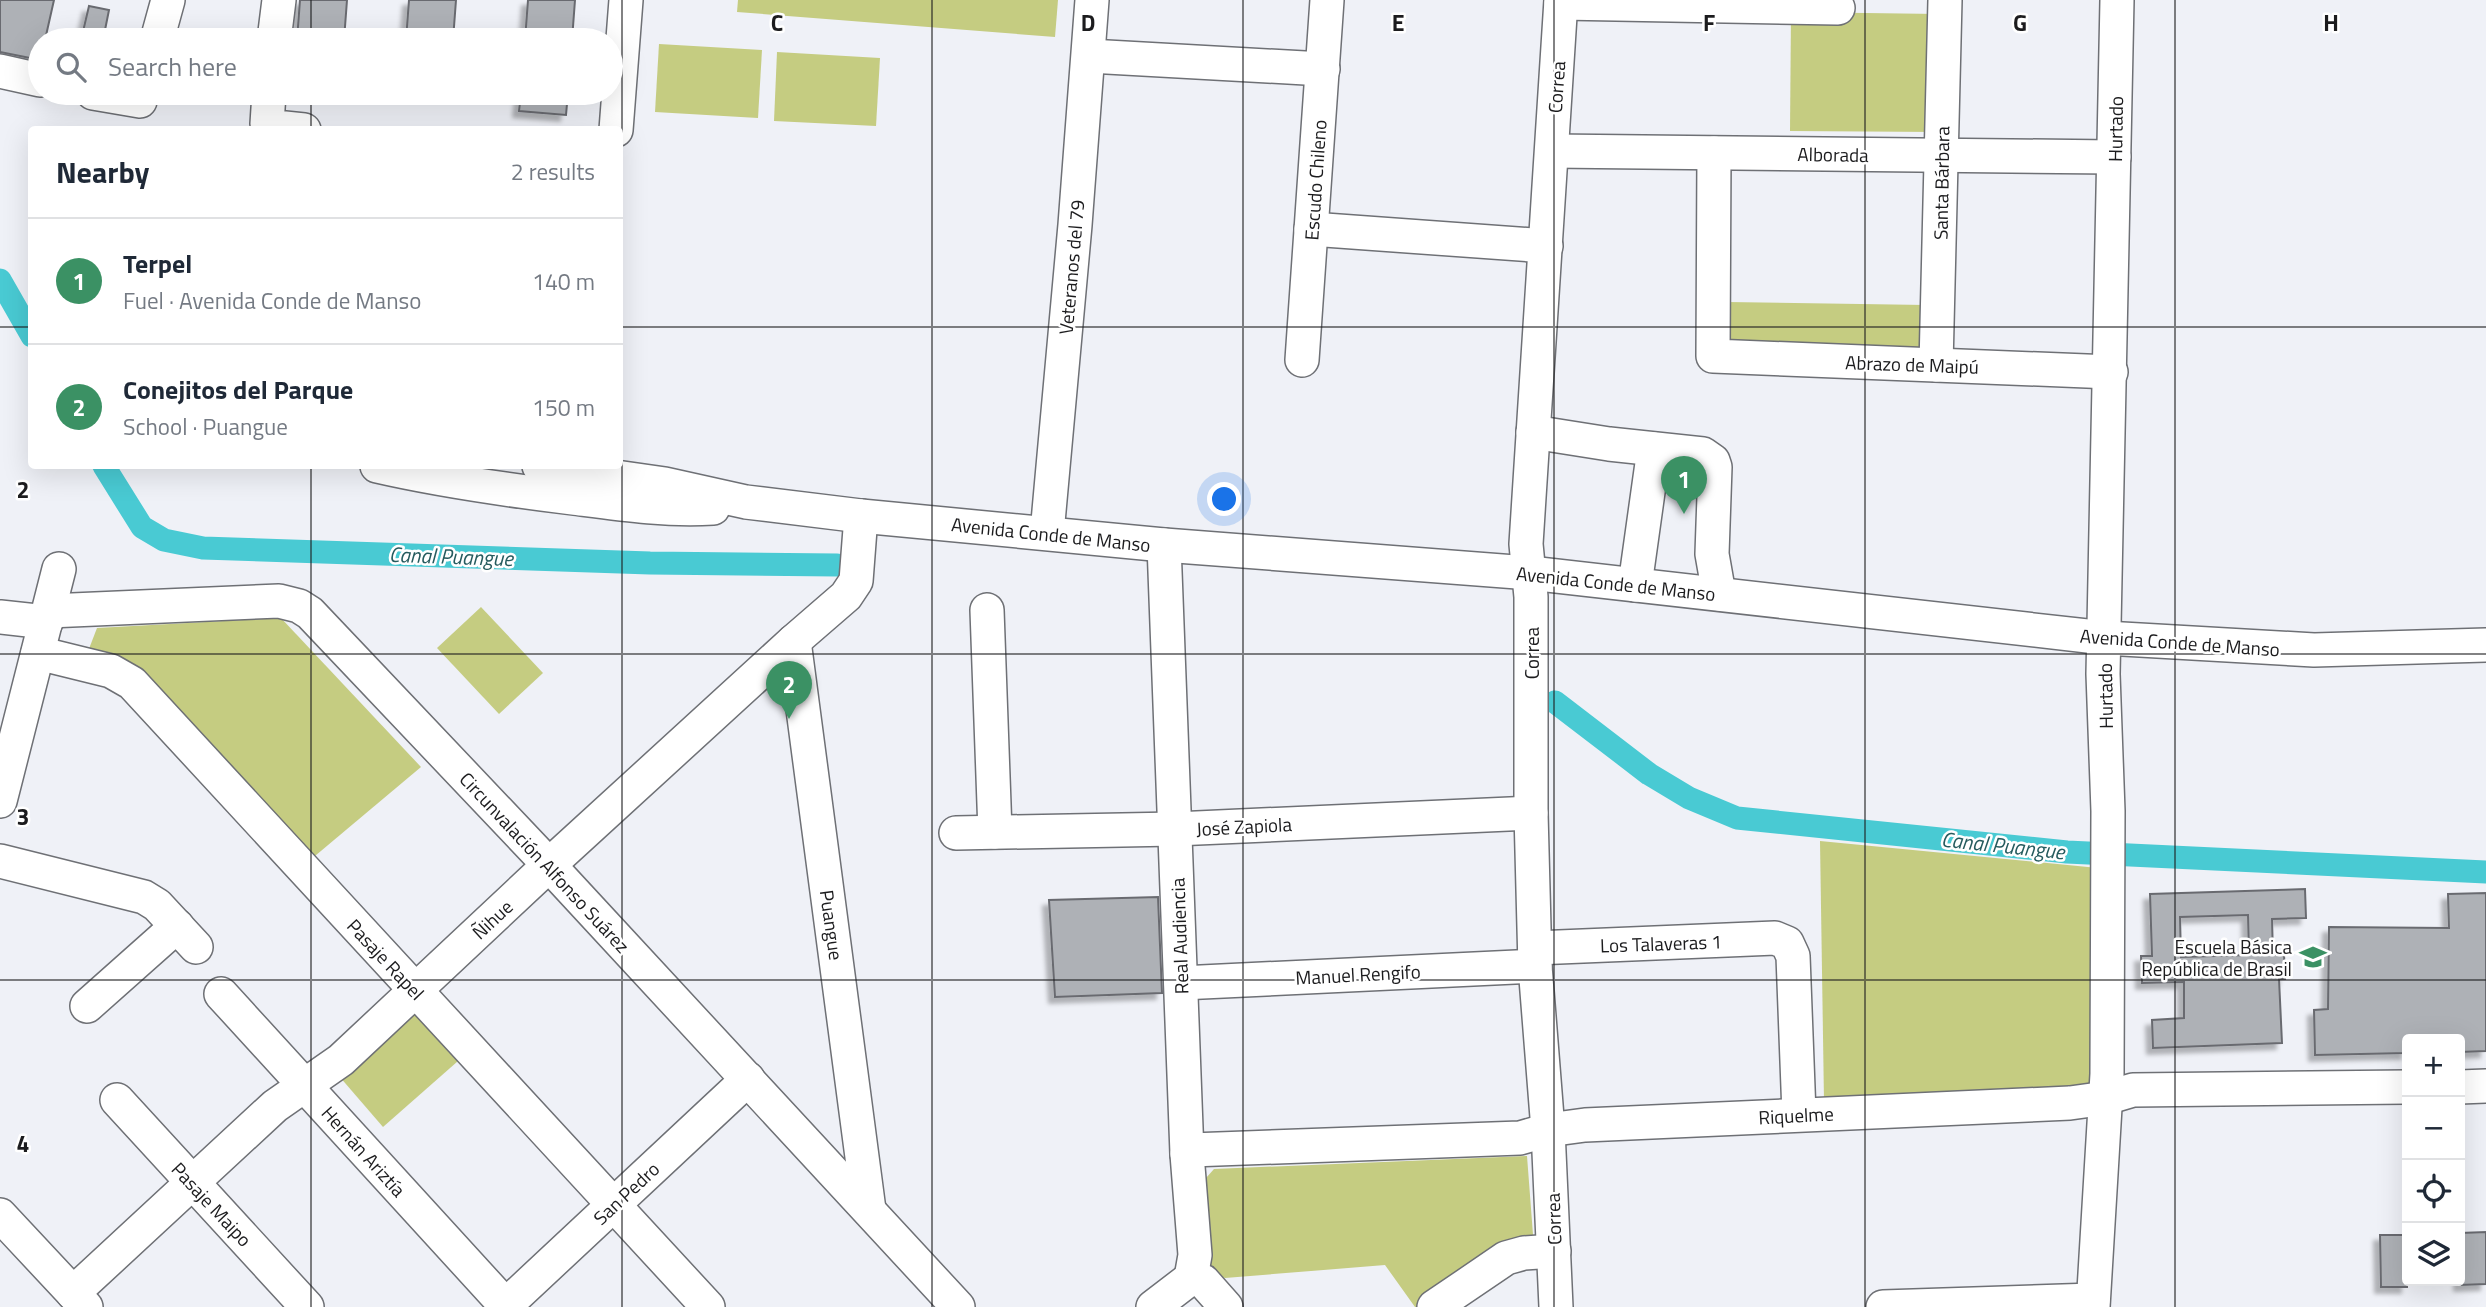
<!DOCTYPE html>
<meta charset="utf-8">
<style>
:root{--surface:#fff;--page:#f2f2f3;--text:#1f2937;--muted:#747a83;--line:#e0e1e3;--accent:#3b9164}
body{margin:0;font-family:"Titillium Web",sans-serif;background:var(--page);color:var(--text)}
.controls{position:absolute;right:21px;bottom:21px;display:grid;overflow:hidden;border-radius:7px;box-shadow:0 7px 28px #0002}
.controls button{width:63px;height:63px;display:grid;place-items:center;padding:0;border:0;border-bottom:2px solid var(--line);background:var(--surface);color:var(--text);font:35px sans-serif}
.you{position:absolute;left:1225px;top:500px;width:24px;height:24px;margin:-18px;border:5px solid #fff;border-radius:50%;background:#1a73e8;box-shadow:0 0 0 10px #1a73e833}
.badge{display:grid;place-items:center;width:46px;height:46px;border-radius:50%;background:var(--accent);color:#fff;font-size:23px;font-weight:700}
.pin{position:absolute;translate:-50% -58px;filter:drop-shadow(0 2px 4px #0008)}
.pin::after{content:'';position:absolute;top:37px;width:24px;height:21px;background:inherit;clip-path:polygon(0 0,100% 0,50% 100%)}
.list{margin:0;padding:0;list-style:none}
h2{display:flex;justify-content:space-between;align-items:center;height:91px;margin:0;padding:0 28px;font-size:30px}
h2 small{font-size:23px;font-weight:400;color:var(--muted)}
.list li{display:grid;grid-template-columns:46px 1fr auto;gap:21px;align-items:center;box-sizing:border-box;height:126px;padding:0 28px;border-top:2px solid var(--line)}
.list b{display:block;font-size:26px;white-space:nowrap}
.list p{margin:0;font-size:23px;white-space:nowrap;color:var(--muted)}
.list em{font-size:23px;font-style:normal;color:var(--muted)}
.icon{flex:none;width:38px;height:38px;fill:none;stroke:currentColor;stroke-width:2;stroke-linecap:round;stroke-linejoin:round}
.map{position:relative;flex:none;width:2486px;height:1307px;overflow:hidden}
.search{position:absolute;background:var(--surface);box-shadow:0 7px 28px #0002;left:28px;top:28px;width:595px;height:77px;display:flex;align-items:center;gap:18px;box-sizing:border-box;padding:0 24px;border-radius:38px;color:var(--muted);font-size:26px}
.panel{position:absolute;background:var(--surface);box-shadow:0 7px 28px #0002;left:28px;top:126px;width:595px;height:343px;border-radius:7px}
.map>svg:first-child{display:block}
.green{fill:#c5cc81}
.lines{fill:none;stroke-linecap:round;stroke-linejoin:round}
.canal{stroke:#49cad3;stroke-width:23}
.building{fill:#aeb1b6;stroke:#696b70;stroke-width:2;fill-rule:evenodd;filter:url(#shadow)}
.minor-casing{stroke:#6e7075;stroke-width:36}
.minor{stroke:#fff;stroke-width:33}
.grid{fill:none;stroke:#1c1c1e;stroke-width:2;stroke-opacity:0.55}
.labels{text-anchor:middle;dominant-baseline:central;stroke-width:5;stroke-linejoin:round;paint-order:stroke}
.street-label{font-size:19px;fill:#1c1c1e;stroke:#fff}
.poi-label{font-size:19px;fill:#1c1c1e;stroke:#fff;text-anchor:end}
.water-label{font-size:21px;font-style:italic;fill:#255b5e;stroke:#fff}
.grid-label{font-size:23px;text-anchor:middle;font-weight:bold;fill:#1c1c1e;stroke:#fff;stroke-width:5;stroke-linejoin:round;paint-order:stroke}
</style>
<div class="map">
<svg width="2486" height="1307" viewBox="0 0 2486 1307">
<defs>
<filter id="shadow"><feDropShadow dx="-6" dy="6" stdDeviation="2" flood-color="#0004"/></filter>
</defs>
<rect width="100%" height="100%" fill="#eff1f7"/>
<g class="green">
<path d="M738 0H1058L1055 37 737 12Z"/>
<path d="M1791 12 1939 14 1937 132 1790 131Z"/>
<path d="M659 44 762 50 758 118 655 112Z"/>
<path d="M777 52 880 58 876 126 774 121Z"/>
<path d="M1727 302 1926 305 1924 354 1727 351Z"/>
<path d="M481 607 543 673 499 714 437 648Z"/>
<path d="M281 618 421 767 309 861 87 654 97 628Z"/>
<path d="M1820 841 2098 868 2096 1078 2079 1091 1824 1101Z"/>
<path d="M421 1004 466 1054 383 1127 339 1076Z"/>
<path d="M1527 1156 1534 1248 1423 1307H1415L1385 1265 1225 1278 1211 1272 1206 1178 1214 1169Z"/>
</g>
<g class="lines">
<g class="canal">
<path d="M0 280 32 336"/>
<path d="M104 466 142 527 164 540 203 548 650 563 837 565"/>
<path d="M1555 702 1649 774 1689 798 1737 818 2067 852 2486 872"/>
</g>
</g>
<g class="building">
<path d="M0 0H54L45 40H40V60L0 52Z"/>
<path d="M300 0H347L344 40H297Z"/>
<path d="M409 0H456L453 40H406Z"/>
<path d="M528 0H575L572 40H525Z"/>
<path d="M89 6 109 10 103 40H81Z"/>
<path d="M521 93H568L566 115 519 111Z"/>
<path d="M2305 889 2306 918 2272 919 2273 955 2284 954 2285 979H2279L2282 1043 2153 1048 2152 1020 2184 1018V982L2142 983 2141 956H2152L2150 894ZM2248 915 2249 955 2181 957 2180 917Z"/>
<path d="M2486 893V1051L2460 1052V1039H2407V1053L2315 1055 2314 1010 2328 1009 2329 927 2449 928 2448 894Z"/>
<path d="M1158 897 1162 993 1055 997 1049 900Z"/>
<path d="M2486 1232V1284L2460 1285V1233Z"/>
<path d="M2380 1235H2407V1287H2381Z"/>
</g>
<g class="lines">
<defs>
<g id="minor">
<path d="M1561 3 1838 8"/>
<path d="M157 40 168 0"/>
<path d="M274 40 279 0"/>
<path d="M1089 56 1323 69"/>
<path d="M0 71 40 80"/>
<path d="M93 93 140 101"/>
<path d="M269 93 267 124 275 127 304 130"/>
<path d="M616 130 626 0"/>
<path d="M1552 151 2114 157"/>
<path d="M1714 153 1713 356 2111 372"/>
<path d="M1311 229 1546 246"/>
<path d="M1302 360 1327 0"/>
<path d="M1936 365 1945 0"/>
<path d="M1533 432 1609 444 1703 454 1713 461 1715 467 1712 554 1719 594"/>
<path d="M377 466C442 481 507 490 573 498 619 504 666 511 713 508"/>
<path d="M539 466 665 484 746 502 861 516 1164 545 1530 573 2105 638 2314 650 2486 645"/>
<path d="M1047 533 1075 225 1092 0"/>
<path d="M1164 545 1187 1154 1195 1255 1191 1278"/>
<path d="M1635 585 1654 449"/>
<path d="M987 610 995 832"/>
<path d="M49 611 279 601 299 606 310 613 549 865 958 1307"/>
<path d="M0 617 46 622"/>
<path d="M794 641 869 1210"/>
<path d="M38 653 111 671 132 683 708 1307"/>
<path d="M0 801 59 569"/>
<path d="M956 833 1175 829 1531 813"/>
<path d="M0 861 144 897 157 905 196 947"/>
<path d="M1535 948 1775 938 1787 943 1793 956 1799 1114"/>
<path d="M1181 983 1535 966"/>
<path d="M221 994 507 1307"/>
<path d="M87 1006 177 926"/>
<path d="M2460 1087 2486 1086"/>
<path d="M117 1100 307 1307"/>
<path d="M1187 1154 1191 1150 1520 1138 1548 1130 1585 1125 2070 1103 2106 1098 2133 1090 2407 1087"/>
<path d="M0 1215 86 1307"/>
<path d="M1191 1278 1203 1281 1226 1307"/>
<path d="M73 1293 275 1106 341 1060 549 865 794 641 846 596 856 581 861 516"/>
<path d="M504 1307 748 1079"/>
<path d="M1153 1307 1191 1278"/>
<path d="M1434 1307 1506 1258 1524 1253 1554 1251"/>
<path d="M1556 1307 1548 1130 1535 966 1531 813V597L1526 544 1561 0"/>
<path d="M1883 1307 2093 1300"/>
<path d="M2093 1307 2107 1074 2108 811 2103 674 2117 0"/>
</g>
</defs>
<use href="#minor" class="minor-casing"/>
<use href="#minor" class="minor"/>
</g>
<path class="grid" d="M311 0V40M622 0V1307M932 0V1307M1243 0V1307M1554 0V1307M1865 0V1307M2175 0V1307M311 93V130M0 327H32M620 327H2486M311 466V1307M0 654H2486M0 980H2486"/>
<defs>
<symbol id="school-bare" viewBox="-9 -9 18 18"><path d="M0-5L7-2L0 1L-7-2ZM-4 1L0 2.5L4 1V4Q0 6-4 4Z" fill="#3b9164" stroke="#fff" stroke-width="2.5" paint-order="stroke"/></symbol>
</defs>
<g fill-rule="evenodd">
<use href="#school-bare" x="2294" y="938" width="38" height="38"/>
</g>
<g class="labels">
<g class="street-label">
<text transform="translate(1556 87) rotate(-86)">Correa</text>
<text transform="translate(2115 129) rotate(-89)">Hurtado</text>
<text transform="translate(1833 154) rotate(1)">Alborada</text>
<text transform="translate(1315 180) rotate(-86)">Escudo Chileno</text>
<text transform="translate(1941 183) rotate(-89)">Santa Bárbara</text>
<text transform="translate(1071 267) rotate(-85)">Veteranos del 79</text>
<text transform="translate(1912 364) rotate(2)">Abrazo de Maipú</text>
<text transform="translate(1051 534) rotate(6)">Avenida Conde de Manso</text>
<text transform="translate(1616 583) rotate(6)">Avenida Conde de Manso</text>
<text transform="translate(2180 642) rotate(4)">Avenida Conde de Manso</text>
<text transform="translate(1531 653) rotate(-90)">Correa</text>
<text transform="translate(2105 696) rotate(-91)">Hurtado</text>
<text transform="translate(1244 826) rotate(-3)">José Zapiola</text>
<text transform="translate(545 862) rotate(47)">Circunvalación Alfonso Suárez</text>
<text transform="translate(492 919) rotate(-43)">Ñihue</text>
<text transform="translate(832 925) rotate(82)">Puangue</text>
<text transform="translate(1179 936) rotate(-92)">Real Audiencia</text>
<text transform="translate(1661 943) rotate(-2)">Los Talaveras 1</text>
<text transform="translate(386 959) rotate(47)">Pasaje Rapel</text>
<text transform="translate(1358 974) rotate(-3)">Manuel Rengifo</text>
<text transform="translate(1796 1115) rotate(-3)">Riquelme</text>
<text transform="translate(364 1151) rotate(48)">Hernán Ariztía</text>
<text transform="translate(626 1193) rotate(-43)">San Pedro</text>
<text transform="translate(212 1204) rotate(47)">Pasaje Maipo</text>
<text transform="translate(1553 1219) rotate(-92)">Correa</text>
</g>
<g class="poi-label">
<text x="2292" y="946">Escuela Básica<tspan x="2292" dy="22">República de Brasil</tspan></text>
</g>
<g class="water-label">
<text transform="translate(451 556) rotate(2)">Canal Puangue</text>
<text transform="translate(2003 845) rotate(6)">Canal Puangue</text>
</g>
</g>
<g class="grid-label">
<text x="777" y="31">C</text>
<text x="1088" y="31">D</text>
<text x="1398" y="31">E</text>
<text x="1709" y="31">F</text>
<text x="2020" y="31">G</text>
<text x="2331" y="31">H</text>
<text x="23" y="498">2</text>
<text x="23" y="825">3</text>
<text x="23" y="1152">4</text>
</g>
</svg>
<div class="controls">
<button>+</button>
<button>−</button>
<button><svg class="icon" aria-label="locate" viewBox="0 0 24 24"><circle cx="12" cy="12" r="6"/><path d="M12 2v4M12 18v4M2 12h4M18 12h4"/></svg></button>
<button><svg class="icon" aria-label="layers" viewBox="0 0 24 24"><path d="M12 4l9 5-9 5-9-5zM3 14l9 5 9-5"/></svg></button>
</div>
<div class="you"></div>
<div class="pin badge" style="left:1684px;top:514px">1</div>
<div class="pin badge" style="left:789px;top:719px">2</div>
<div class="search"><svg class="icon" aria-label="search" viewBox="0 0 24 24"><circle cx="10" cy="10" r="6"/><path d="M15 15l6 6"/></svg>Search here</div>
<section class="panel">
<h2>Nearby<small>2 results</small></h2>
<ul class="list">
<li><span class="badge">1</span><div><b>Terpel</b><p>Fuel · Avenida Conde de Manso</p></div><em>140 m</em></li>
<li><span class="badge">2</span><div><b>Conejitos del Parque</b><p>School · Puangue</p></div><em>150 m</em></li>
</ul>
</section>
</div>
